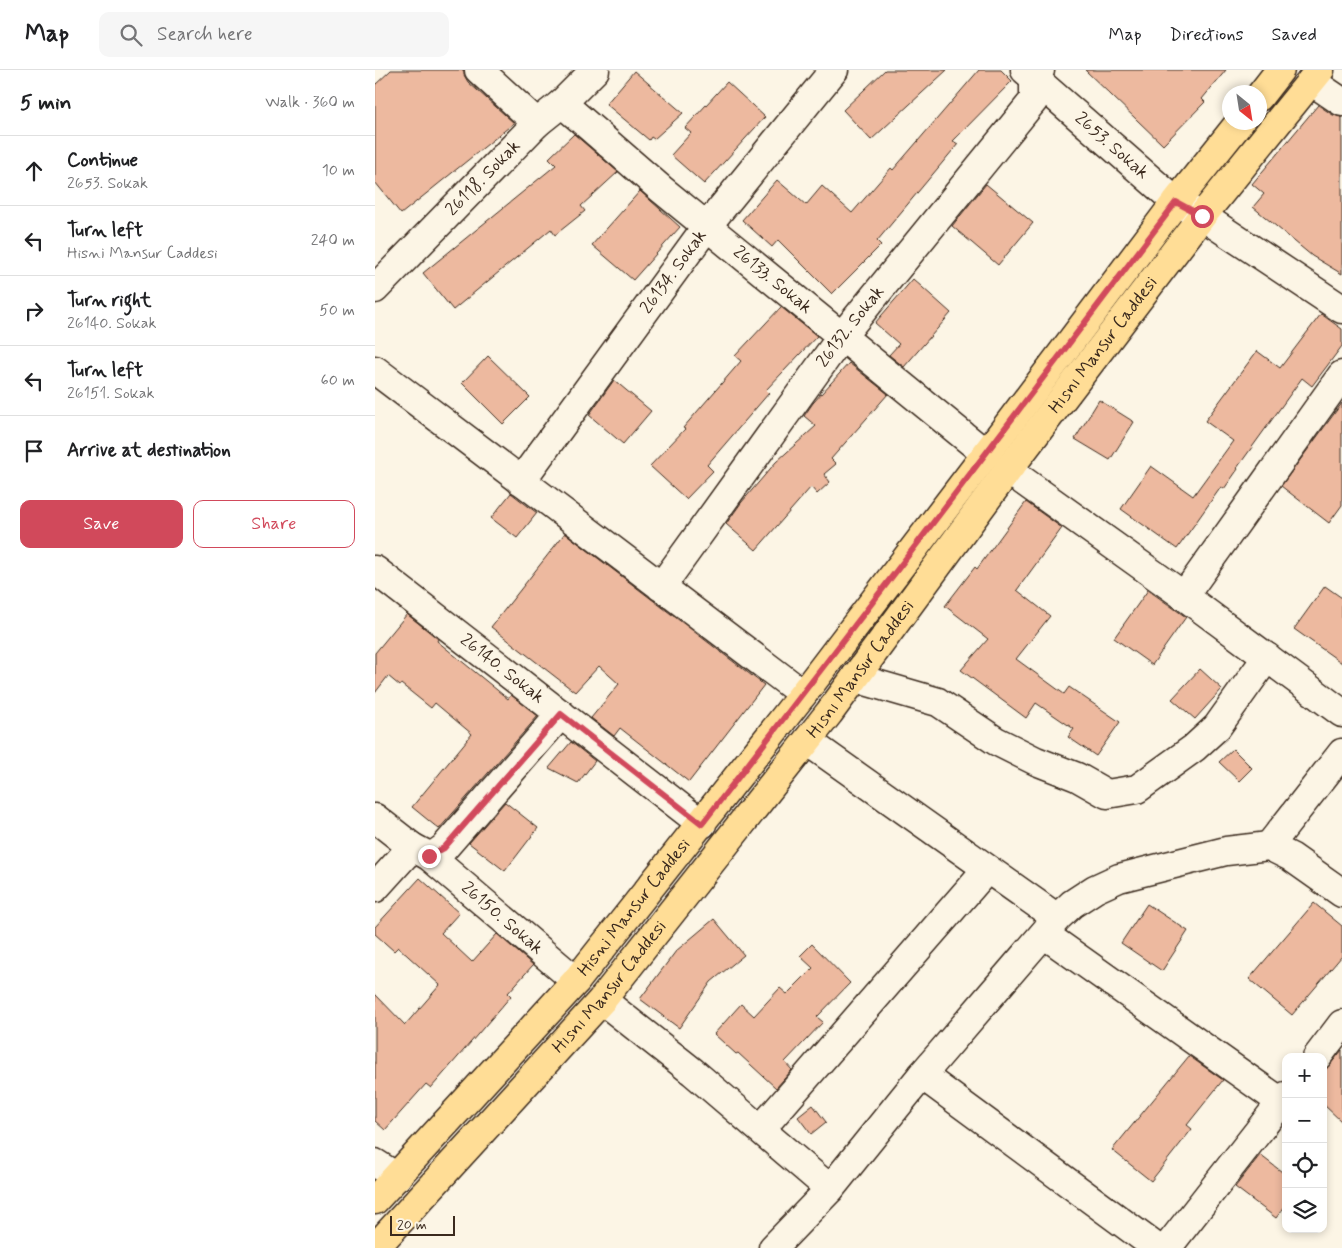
<!DOCTYPE html>
<meta charset="utf-8">
<style>
:root{--surface:#fff;--page:#f6f6f6;--text:#202124;--muted:#757577;--line:#e0e0e0;--accent:#d1495b}
body{margin:0;font-family:Mynerve,sans-serif;background:var(--page);color:var(--text)}
.controls{position:absolute;right:15px;bottom:15px;display:grid;overflow:hidden;border-radius:10px;box-shadow:0 2px 8px #0003}
.controls button{width:45px;height:45px;display:grid;place-items:center;padding:0;border:0;border-bottom:1px solid var(--line);background:var(--surface);color:var(--text);font:25px sans-serif}
.compass{position:absolute;left:847px;top:15px;width:45px;height:45px;border-radius:50%;background:var(--surface);box-shadow:0 2px 8px #0003;rotate:150deg}
.scale{position:absolute;left:15px;bottom:12px;width:65px;box-sizing:border-box;padding-left:5px;border:2px solid #3b2a1e;border-top:0;font-size:14px;line-height:18px;white-space:nowrap;color:#3b2a1e;-webkit-text-stroke:4px #fcf5e5;paint-order:stroke}
.stop{position:absolute;width:15px;height:15px;margin:-11px;border:4px solid #d1495b;border-radius:50%;background:#fff}
.stop.end{background:#d1495b;border-color:#fff;box-shadow:0 1px 5px #0008}
.list{margin:0;padding:0;list-style:none}
h2{display:flex;justify-content:space-between;align-items:center;height:65px;margin:0;padding:0 20px;font-size:21px}
h2 small{font-size:16px;font-weight:400;color:var(--muted)}
.list li{display:grid;grid-template-columns:32px 1fr auto;gap:15px;align-items:center;box-sizing:border-box;height:70px;padding:0 20px;border-top:1px solid var(--line)}
.list b{display:block;font-size:19px;white-space:nowrap}
.list p{margin:0;font-size:16px;white-space:nowrap;color:var(--muted)}
.list em{font-size:16px;font-style:normal;color:var(--muted)}
.actions{display:flex;gap:10px;padding:15px 20px}
.actions a{flex:1;padding:11px 0;border:1px solid var(--accent);border-radius:10px;text-align:center;font-size:18px;color:var(--accent)}
.actions .main{background:var(--accent);color:#fff}
.icon{flex:none;width:28px;height:28px;fill:none;stroke:currentColor;stroke-width:2;stroke-linecap:round;stroke-linejoin:round}
.map{position:relative;flex:none;width:967px;height:1178px;overflow:hidden}
header{display:flex;align-items:center;gap:30px;box-sizing:border-box;height:70px;padding:0 25px;background:var(--surface);border-bottom:1px solid var(--line)}
header strong{font-size:24px}
nav{display:flex;gap:28px;margin-inline-start:auto;font-size:18px}
.search{width:350px;height:45px;background:var(--page);display:flex;align-items:center;gap:12px;box-sizing:border-box;padding:0 18px;border-radius:10px;color:var(--muted);font-size:19px}
main{display:flex}
aside{flex:1;background:var(--surface)}
.map>svg:first-child{display:block}
.building{fill:#edb99f;stroke:#3b2a1e}
.lines{fill:none;stroke-linecap:round;stroke-linejoin:round}
.minor-casing{stroke:#3b2a1e;stroke-width:31}
.major-casing{stroke:#3b2a1e;stroke-width:31}
.minor{stroke:#fcf5e5;stroke-width:28}
.major{stroke:#ffdd96;stroke-width:28}
.route{stroke:#d1495b;stroke-width:6}
.labels{text-anchor:middle;dominant-baseline:central;stroke-width:5;stroke-linejoin:round;paint-order:stroke}
.street-label{font-size:18px;fill:#3b2a1e;stroke:#fcf5e5}
</style>
<header>
<strong>Map</strong>
<div class="search"><svg class="icon" aria-label="search" viewBox="0 0 24 24"><circle cx="10" cy="10" r="6"/><path d="M15 15l6 6"/></svg>Search here</div>
<nav><a>Map</a><a>Directions</a><a>Saved</a></nav>
</header>
<main>
<aside>
<h2>5 min<small>Walk · 360 m</small></h2>
<ul class="list">
<li><svg class="icon" aria-label="ahead" viewBox="0 0 24 24"><path d="M12 20V5M6 11l6-6 6 6"/></svg><div><b>Continue</b><p>2653. Sokak</p></div><em>10 m</em></li>
<li><svg class="icon" aria-label="left" viewBox="0 0 24 24"><path d="M17 20v-9H6M10 6l-5 5 5 5"/></svg><div><b>Turn left</b><p>Hisni Mansur Caddesi</p></div><em>240 m</em></li>
<li><svg class="icon" aria-label="right" viewBox="0 0 24 24"><path d="M7 20v-9h11M14 6l5 5-5 5"/></svg><div><b>Turn right</b><p>26140. Sokak</p></div><em>50 m</em></li>
<li><svg class="icon" aria-label="left" viewBox="0 0 24 24"><path d="M17 20v-9H6M10 6l-5 5 5 5"/></svg><div><b>Turn left</b><p>26151. Sokak</p></div><em>60 m</em></li>
<li><svg class="icon" aria-label="arrive" viewBox="0 0 24 24"><path d="M6 21V4h12l-3 4 3 4H6"/></svg><div><b>Arrive at destination</b></div></li>
</ul>
<div class="actions"><a class="main">Save</a><a>Share</a></div>
</aside>
<div class="map">
<svg width="967" height="1178" viewBox="0 0 967 1178">
<rect width="100%" height="100%" fill="#fcf5e5"/>
<filter id="ink" filterUnits="userSpaceOnUse"><feTurbulence type="fractalNoise" baseFrequency=".02" numOctaves="2"/><feDisplacementMap in="SourceGraphic" scale="10" xChannelSelector="R" yChannelSelector="G"/><feConvolveMatrix kernelMatrix="1 2 1 2 8 2 1 2 1" color-interpolation-filters="sRGB"/></filter>
<g filter="url(#ink)">
<g class="building">
<path d="M16 0H89V5L93 12 139 53 26 144 0 112V15Z"/>
<path d="M510 0H572L496 70 468 40Z"/>
<path d="M604 0H626L637 11 578 71 583 74 502 171 506 175 457 224 403 170 397 177 367 150 402 110 431 135 447 116 477 143 516 98 518 100Z"/>
<path d="M710 0H851L827 29 830 32 788 75Z"/>
<path d="M259 1 308 43 279 69 276 67 274 70 231 34Z"/>
<path d="M352 12 390 47 329 114 296 85 316 63 310 58Z"/>
<path d="M943 35 958 45 967 47V204L937 186 878 137 889 124 877 114Z"/>
<path d="M199 64 243 102 206 136 210 141 180 165 176 159 78 240 48 203 181 95 174 88Z"/>
<path d="M611 114 658 153 623 195 577 156Z"/>
<path d="M265 121 305 157 258 210 217 175Z"/>
<path d="M538 209 576 243 529 297 514 285 524 274 500 253Z"/>
<path d="M406 237 442 266 391 320 394 323 332 395 338 401 311 429 275 396 310 359 308 358 366 291 360 286Z"/>
<path d="M946 244 967 259V276L937 316 927 308 862 398 863 399 849 419 846 417 802 479 746 439 776 396 818 426 858 371 830 351 882 281 905 298Z"/>
<path d="M113 286 155 327 128 354 87 313Z"/>
<path d="M474 293 513 324 456 389 461 394 449 404 455 412 442 424 436 417 381 480 351 454 366 433 401 392 441 356 429 346 438 333Z"/>
<path d="M239 310 276 341 248 374 214 345Z"/>
<path d="M724 330 759 352 735 390 700 369Z"/>
<path d="M967 333V435L954 453 906 416Z"/>
<path d="M136 423 162 443 142 468 116 448Z"/>
<path d="M651 432 687 458 642 520 675 546 641 589 689 624 694 617 745 652 721 686 693 667 699 659 661 633 651 648 586 600 613 569 570 536 600 497 602 499Z"/>
<path d="M190 463 389 615 314 712 245 658 239 666 216 648 244 614 224 596 200 622 116 557Z"/>
<path d="M950 516 967 528V593L919 559Z"/>
<path d="M773 520 811 547 777 595 739 568Z"/>
<path d="M32 544 63 569 62 571 133 629 136 625 163 646 64 759 37 737 97 664 60 633 56 638 26 614 25 616 13 606 0 623V583Z"/>
<path d="M825 599 847 619 820 649 797 629Z"/>
<path d="M196 672 220 691 203 713 174 698Z"/>
<path d="M858 679 877 698 864 711 844 692Z"/>
<path d="M130 732 163 758 130 801 94 773Z"/>
<path d="M45 808 84 843 66 863 97 892 122 864 158 895 133 923 136 926 56 1018 51 1014 10 1060 0 1051V924L30 955 65 915 23 877 19 881 0 864V857Z"/>
<path d="M939 833 967 856V886L917 945 874 909Z"/>
<path d="M772 834 813 861 787 901 746 873Z"/>
<path d="M339 849 369 885 336 912 304 958 265 929 301 881Z"/>
<path d="M437 874 475 913 442 947 448 952 410 992 417 1000 401 1018 363 983 361 984 339 964 366 934 379 946 405 918 412 924 438 898 425 886Z"/>
<path d="M967 980V1052L948 1034V1001L954 996Z"/>
<path d="M814 986 848 1010 812 1055 817 1059 776 1111 737 1080Z"/>
<path d="M438 1035 451 1052 436 1064 423 1047Z"/>
<path d="M885 1085 911 1105V1135L901 1148 860 1117Z"/>
</g>
<g class="lines">
<defs>
<g id="minor">
<path d="M104 0 162 53"/>
<path id="s1" d="M650 0 801 132 827 146 967 239"/>
<path d="M936 11 967 32"/>
<path id="s2" d="M187 33 286 119 611 384"/>
<path id="s3" d="M0 219 162 53 187 33 220 0"/>
<path d="M0 300 428 624"/>
<path d="M633 400 809 526 967 643"/>
<path id="s4" d="M146 411 332 156 459 0"/>
<path id="s5" d="M0 500 327 754"/>
<path id="s6" d="M286 517 467 266 659 30V7L665 0"/>
<path d="M809 526 967 305"/>
<path d="M481 606 494 612 563 632 621 671 661 691 702 707 732 724 762 719 819 678 842 657 892 587"/>
<path d="M432 671 682 848"/>
<path d="M0 748 37 777"/>
<path d="M894 776 967 683"/>
<path id="s7" d="M54 786 201 911"/>
<path d="M0 818 37 777 54 786 62 783 69 778 186 644"/>
<path d="M669 864 906 1032"/>
<path d="M227 930 318 1002 455 1119"/>
<path d="M942 987 967 954"/>
<path d="M547 1005 782 1178"/>
<path d="M386 1059 612 799"/>
<path d="M0 1093 22 1107"/>
<path d="M398 1178 455 1119 547 1005 682 848 697 834 720 819 744 808 851 781 894 776 916 787 967 823"/>
<path d="M792 1178 911 1026"/>
</g>
<g id="major">
<path d="M884 27 905 0"/>
<path id="s8" d="M0 1130 201 911 428 624 611 384 801 132 865 52"/>
<path id="s9" d="M0 1178 227 930 454 643 633 400 827 146 945 0"/>
</g>
</defs>
<use href="#minor" class="minor-casing"/>
<use href="#major" class="major-casing"/>
<use href="#minor" class="minor"/>
<use href="#major" class="major"/>
</g>
</g>
<g class="lines" filter="url(#ink)">
<path class="route" d="M54 786 69 778 186 644 327 754C487 548 644 340 801 132L827 146"/>
</g>
<g class="labels">
<g class="street-label">
<text stroke="none"><textPath href="#s1" startOffset="115">2653. Sokak</textPath></text>
<text stroke="none"><textPath href="#s3" startOffset="155">26118. Sokak</textPath></text>
<text stroke="none"><textPath href="#s4" startOffset="259">26134. Sokak</textPath></text>
<text stroke="none"><textPath href="#s2" startOffset="275">26133. Sokak</textPath></text>
<text stroke="none"><textPath href="#s6" startOffset="322">26132. Sokak</textPath></text>
<text stroke="none"><textPath href="#s9" startOffset="1161">Hısnı Mansur Caddesi</textPath></text>
<text stroke="none"><textPath href="#s5" startOffset="161">26140. Sokak</textPath></text>
<text stroke="none"><textPath href="#s9" startOffset="756">Hısnı Mansur Caddesi</textPath></text>
<text stroke="none"><textPath href="#s8" startOffset="391">Hisni Mansur Caddesi</textPath></text>
<text stroke="none"><textPath href="#s7" startOffset="96">26150. Sokak</textPath></text>
<text stroke="none"><textPath href="#s9" startOffset="351">Hısnı Mansur Caddesi</textPath></text>
</g>
</g>
</svg>
<div class="controls">
<button>+</button>
<button>−</button>
<button><svg class="icon" aria-label="locate" viewBox="0 0 24 24"><circle cx="12" cy="12" r="6"/><path d="M12 2v4M12 18v4M2 12h4M18 12h4"/></svg></button>
<button><svg class="icon" aria-label="layers" viewBox="0 0 24 24"><path d="M12 4l9 5-9 5-9-5zM3 14l9 5 9-5"/></svg></button>
</div>
<svg class="compass" viewBox="-18 -18 36 36"><path d="M0-13l5 13h-10z" fill="#e53935"/><path d="M0 13l5-13h-10z" fill="#757577"/></svg>
<div class="scale">20 m</div>
<div class="stop" style="left:827px;top:146px"></div>
<div class="stop end" style="left:54px;top:786px"></div>
</div>
</main>
